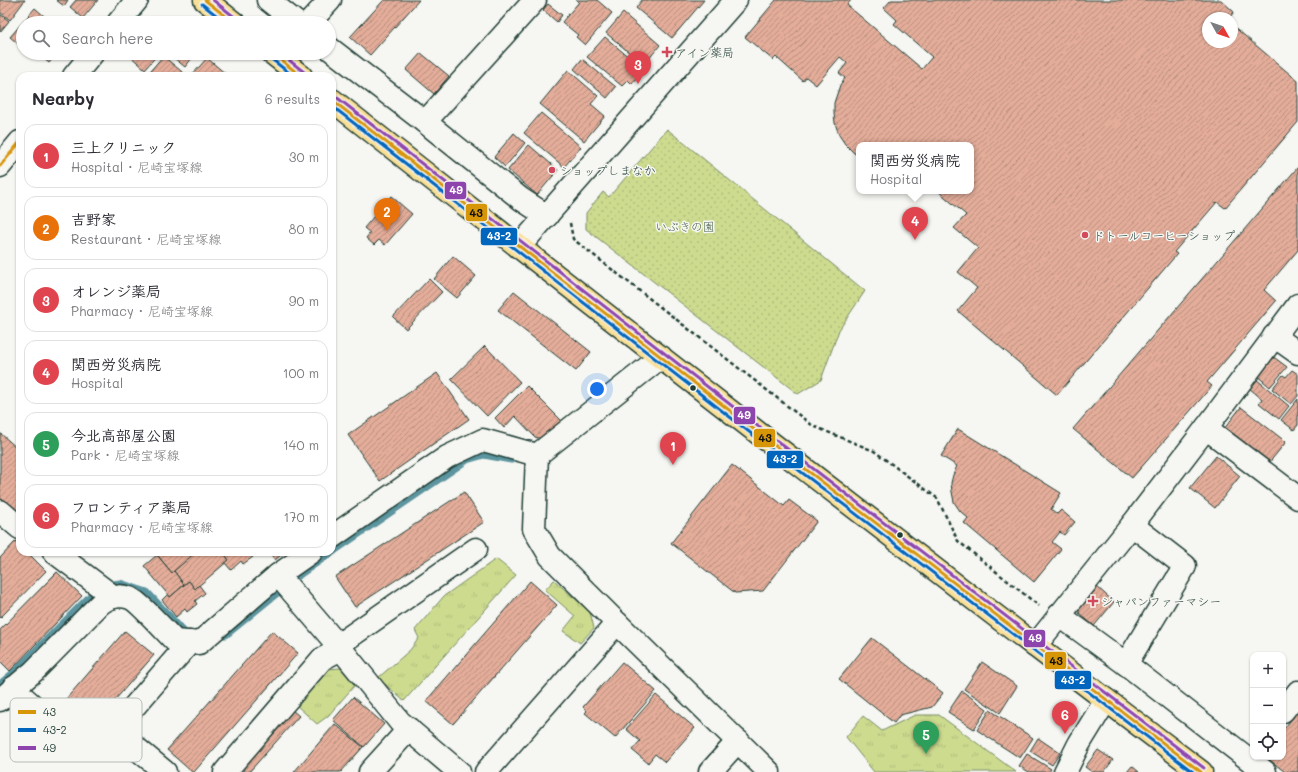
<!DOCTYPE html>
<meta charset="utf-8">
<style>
:root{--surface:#fff;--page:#f2f2f3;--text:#2b2b33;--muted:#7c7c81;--line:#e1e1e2;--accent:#d1495b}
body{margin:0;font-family:Mali,"Klee One",sans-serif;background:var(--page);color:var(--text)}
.controls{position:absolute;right:12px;bottom:12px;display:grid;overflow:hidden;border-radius:8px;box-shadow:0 1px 3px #0004}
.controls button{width:36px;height:36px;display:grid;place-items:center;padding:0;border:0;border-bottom:1px solid var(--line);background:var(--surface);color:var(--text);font:20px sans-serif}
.compass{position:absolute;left:1202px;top:12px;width:36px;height:36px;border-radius:50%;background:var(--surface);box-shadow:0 1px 3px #0004;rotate:130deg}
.you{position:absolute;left:597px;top:389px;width:14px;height:14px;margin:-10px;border:3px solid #fff;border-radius:50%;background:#1a73e8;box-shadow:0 0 0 6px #1a73e833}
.badge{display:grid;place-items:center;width:26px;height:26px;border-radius:50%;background:var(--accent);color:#fff;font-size:13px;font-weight:700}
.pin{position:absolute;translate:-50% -33px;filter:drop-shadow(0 1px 2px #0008)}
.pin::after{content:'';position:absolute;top:21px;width:14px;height:12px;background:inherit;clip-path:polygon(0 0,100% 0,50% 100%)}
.popup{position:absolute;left:856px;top:142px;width:118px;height:52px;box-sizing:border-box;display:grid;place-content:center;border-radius:8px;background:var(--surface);filter:drop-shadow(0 1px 3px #0005);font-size:13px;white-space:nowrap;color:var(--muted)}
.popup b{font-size:15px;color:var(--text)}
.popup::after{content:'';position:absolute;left:50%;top:100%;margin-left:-8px;border:8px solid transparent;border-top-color:var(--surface)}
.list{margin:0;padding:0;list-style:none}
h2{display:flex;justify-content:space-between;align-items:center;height:52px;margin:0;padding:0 16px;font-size:17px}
h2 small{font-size:13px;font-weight:400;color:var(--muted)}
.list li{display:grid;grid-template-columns:26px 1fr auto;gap:12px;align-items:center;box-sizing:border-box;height:64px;margin:0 8px 8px;padding:0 8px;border:1px solid var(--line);border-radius:12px}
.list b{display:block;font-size:15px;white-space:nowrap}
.list p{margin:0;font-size:13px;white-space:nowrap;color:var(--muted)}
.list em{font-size:13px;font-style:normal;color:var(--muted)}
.icon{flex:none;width:22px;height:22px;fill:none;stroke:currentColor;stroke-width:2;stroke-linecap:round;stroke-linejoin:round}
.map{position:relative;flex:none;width:1298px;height:772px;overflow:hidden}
.search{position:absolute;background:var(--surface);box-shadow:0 1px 3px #0004;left:16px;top:16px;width:320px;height:44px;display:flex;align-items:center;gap:10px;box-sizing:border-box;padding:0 14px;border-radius:22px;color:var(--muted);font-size:15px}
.panel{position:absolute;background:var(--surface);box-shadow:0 1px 3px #0004;left:16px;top:72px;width:320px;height:484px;border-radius:12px}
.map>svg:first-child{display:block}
.grass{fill:url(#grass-tufts);stroke:#768c62}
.garden{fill:url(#garden-dots);stroke:#768c62}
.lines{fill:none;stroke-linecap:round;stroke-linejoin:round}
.stream{stroke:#5c959f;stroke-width:7}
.building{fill:url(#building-hatch);stroke:#1f3d34}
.minor-casing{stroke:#1f3d34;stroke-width:25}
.major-casing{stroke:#1f3d34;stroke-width:25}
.path{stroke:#1f3d34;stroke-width:2.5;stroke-dasharray:4 3;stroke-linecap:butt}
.minor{stroke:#f6f6f2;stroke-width:22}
.major{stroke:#fadf96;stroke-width:22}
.bus-1-casing{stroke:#f6f6f2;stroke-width:6}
.bus-2-casing{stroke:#f6f6f2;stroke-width:6}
.bus-3-casing{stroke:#f6f6f2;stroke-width:6}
.bus-1{stroke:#d79608;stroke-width:3}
.bus-2{stroke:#0065bd;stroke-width:3}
.bus-3{stroke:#8e44ad;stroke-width:3}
.poi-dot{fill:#d1495b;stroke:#f6f6f2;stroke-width:1.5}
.bus-dot{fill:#1f3d34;stroke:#f6f6f2;stroke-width:1.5}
.labels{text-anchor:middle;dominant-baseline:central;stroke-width:3;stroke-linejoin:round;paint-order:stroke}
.poi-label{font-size:12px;fill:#1f3d34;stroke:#f6f6f2;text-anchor:start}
.park-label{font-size:12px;fill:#425d46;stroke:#f6f6f2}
.key{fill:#f6f6f2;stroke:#b6beb9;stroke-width:1}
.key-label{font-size:11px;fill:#1f3d34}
.line-badge{stroke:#f6f6f2;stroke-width:1.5}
.badge-label{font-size:11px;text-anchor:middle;font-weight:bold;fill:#fff}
.pale-badge-label{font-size:11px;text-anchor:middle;font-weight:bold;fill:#111}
</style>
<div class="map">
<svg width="1298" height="772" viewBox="0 0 1298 772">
<defs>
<pattern id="grass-tufts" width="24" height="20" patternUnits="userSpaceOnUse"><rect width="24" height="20" fill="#cddb8f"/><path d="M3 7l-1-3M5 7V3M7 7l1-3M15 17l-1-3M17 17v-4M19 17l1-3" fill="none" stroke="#b0bd7c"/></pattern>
<pattern id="garden-dots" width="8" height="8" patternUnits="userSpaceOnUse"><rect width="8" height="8" fill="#cddb8f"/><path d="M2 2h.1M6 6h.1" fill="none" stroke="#b0bd7c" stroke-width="1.8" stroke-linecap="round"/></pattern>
<pattern id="building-hatch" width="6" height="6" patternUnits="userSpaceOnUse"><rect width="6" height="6" fill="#e4ad9a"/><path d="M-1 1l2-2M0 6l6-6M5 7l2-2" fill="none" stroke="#b88e7e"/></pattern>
</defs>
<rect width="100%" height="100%" fill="#f6f6f2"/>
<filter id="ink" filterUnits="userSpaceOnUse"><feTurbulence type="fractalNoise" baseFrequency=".025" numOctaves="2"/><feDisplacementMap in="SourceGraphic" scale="8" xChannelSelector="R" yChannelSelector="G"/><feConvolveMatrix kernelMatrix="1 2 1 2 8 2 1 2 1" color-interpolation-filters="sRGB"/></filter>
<g filter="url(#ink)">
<g class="grass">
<path d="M496 559 516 575 404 701 378 678 410 650 419 638 415 630 444 596Z"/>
<path d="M554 580 590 612 594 628 580 643 563 631 575 616 545 590Z"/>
<path d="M340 668 355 685 328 716 317 724 296 705 328 669Z"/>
<path d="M915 715H939L1016 772H874L846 737 863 716 882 731Z"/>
</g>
<path class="garden" d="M667 129 865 291 839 330 821 380 798 394 586 229V213L603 192 609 197Z"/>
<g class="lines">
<g class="stream">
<path d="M216 635H226L302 573 467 460 484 455 511 460"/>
<path d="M0 684 13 673 96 590 107 585 120 583 147 592 187 635H190"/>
</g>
</g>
<g class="building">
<path d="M0 0H25L10 20 0 12Z"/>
<path d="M56 0H68L64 6Z"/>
<path d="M76 0H98L83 18 70 7Z"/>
<path d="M384 0H419L370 55 350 37Z"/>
<path d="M576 0H597L612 13 585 45 576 37 578 35 562 22 579 2Z"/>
<path d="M642 0H704L672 38 636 8Z"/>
<path d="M776 0H851L847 5 922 69 932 57 894 24 897 20 884 8 891 0H1221L1234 12 1229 18H1208V42H1232V25L1298 81V122L1225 208 1217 202 1174 252 1177 254 1057 395 958 311 977 288 958 272 978 248 954 228 966 215 938 191H971V145H859V156L854 153 845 144 839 135 835 123 834 113V103L840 85 845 78 839 73 847 63 840 57 816 85 806 77 803 81 776 57 773 60 745 37Z"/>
<path d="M548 4 562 15 557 22 543 10Z"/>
<path d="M35 8 52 23H23V48L10 37Z"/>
<path d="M623 13 660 45 644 65 606 33Z"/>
<path d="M0 14 9 21 0 32Z"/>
<path d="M605 37 644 70 632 84 628 80 622 86 587 57Z"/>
<path d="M37 53H57L49 63Z"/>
<path d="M131 53H159L145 69 129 55Z"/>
<path d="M168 53H196L185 67Z"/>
<path d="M421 53 449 76 434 94 406 70Z"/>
<path d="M163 56 187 76H146Z"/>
<path d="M207 58 227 75 226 76H195L193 74Z"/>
<path d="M582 59 616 87 607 98 574 69Z"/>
<path d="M568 70 598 96 591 104 605 116 584 141 540 104Z"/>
<path d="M541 113 581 147 564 167 524 133Z"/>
<path d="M514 133 525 143 505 167 494 157Z"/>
<path d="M529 145 558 170 537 195 508 170Z"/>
<path d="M1298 167V250L1264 290 1276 301 1207 382 1212 386 1132 478 1073 429Z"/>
<path d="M391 196 412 214 385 245 379 240 374 245 366 238 370 233 364 228Z"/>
<path d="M453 256 476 276 457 298 434 279Z"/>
<path d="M429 279 442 292 406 329 393 317Z"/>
<path d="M514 291 591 352 576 371 498 310Z"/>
<path d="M485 346 520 382 487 416 451 379Z"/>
<path d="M1271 357 1275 358 1287 367 1270 387 1256 375Z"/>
<path d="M1292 370 1298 374V396L1291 404 1272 389 1283 375 1286 377Z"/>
<path d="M437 373 469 419 380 481 348 435Z"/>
<path d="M1256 379 1289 406 1279 419 1259 403 1262 399 1249 388Z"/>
<path d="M527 386 563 422 545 440 535 437 515 416 504 428 495 418Z"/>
<path d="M1298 399V425L1294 430 1281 420Z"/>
<path d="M1241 407 1286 442 1268 464 1224 429Z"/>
<path d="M958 429 1061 493 1051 509 1057 514 1061 510 1075 522 1064 535 1060 532 1052 542 1061 549 1034 582 964 523 968 518 960 511 954 502 952 492 951 483 953 475 957 466 941 456Z"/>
<path d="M0 433 18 449 20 447V519L0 502Z"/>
<path d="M1216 456 1240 476 1215 508 1190 488Z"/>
<path d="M732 465 784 506 789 500 817 521 763 591 735 593 671 543Z"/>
<path d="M464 492 484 522 355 607 335 577Z"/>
<path d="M16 541 20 545V552H27L46 571 0 618V558Z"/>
<path d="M155 552H196L172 573Z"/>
<path d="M196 552H223L229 560 195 589 189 581 184 585 174 571Z"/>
<path d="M223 552H252L250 553 253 557 243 564 241 561 231 570 225 563 229 560Z"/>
<path d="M269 552H285L275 560Z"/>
<path d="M157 555 172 573 174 571 184 585 170 597 144 566Z"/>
<path d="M57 572 82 596 10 671 0 661V630Z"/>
<path d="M189 581 195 589 199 585 205 593 195 601 197 604 187 612 185 609 176 617 162 600 168 594 170 597Z"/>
<path d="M530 581 557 605 453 724 426 701Z"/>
<path d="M1096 586 1114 602 1094 626 1079 613V607Z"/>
<path d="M125 631 154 655 82 738 53 714Z"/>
<path d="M272 631 298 653 194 772H192L167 750Z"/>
<path d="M872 638 943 693 932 707 900 715 894 723 839 679Z"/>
<path d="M622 662 656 691 615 738 585 713 587 711 583 707Z"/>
<path d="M982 662 1017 686 1000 713 964 689Z"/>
<path d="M962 691 987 709 974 729 948 712Z"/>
<path d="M656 695 695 728 665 762 655 754 648 763 632 750 640 741 626 729Z"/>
<path d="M353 697 384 724 364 747 333 720Z"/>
<path d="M291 709 299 716 249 772H245L240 767Z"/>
<path d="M990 710 1033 738 1020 758 977 730Z"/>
<path d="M1298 711V772H1285L1266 757H1283V730Z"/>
<path d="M335 724 363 747 341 772H294Z"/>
<path d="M1038 738 1060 753 1052 765 1030 751Z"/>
<path d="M1098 750 1113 760 1104 772H1092L1085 767Z"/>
<path d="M1027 754 1051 769 1049 772H1029L1019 766Z"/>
<path d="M1132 766 1139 772H1127Z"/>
</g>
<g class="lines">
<defs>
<g id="minor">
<path d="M268 0 297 23"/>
<path d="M118 23 137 0"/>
<path d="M309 23 330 0"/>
<path d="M329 48 425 122 521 199 547 216"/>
<path d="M74 76 93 53"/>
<path d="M425 122 535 0"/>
<path d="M0 166 20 142"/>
<path d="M519 247 736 0"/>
<path d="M1274 336 1298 353"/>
<path d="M1206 428 1298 498"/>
<path d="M537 455 534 529 550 556 617 623 769 772"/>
<path d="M0 511 20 528"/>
<path d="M332 537 447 457 483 440 537 455 661 357"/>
<path d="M54 552 114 597"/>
<path d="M278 575 341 649 400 722 459 772"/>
<path d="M1059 615 1126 664 1265 772"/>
<path d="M338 645 476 549"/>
<path d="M1035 646 1132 525 1206 428 1298 305"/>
<path d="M1126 664 1185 566 1132 525"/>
<path d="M13 688 79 747 130 743 165 772"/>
<path d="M0 700 34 671 100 604C109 597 119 594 130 598 138 601 167 633 175 641L199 643 278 575 311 552"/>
<path d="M1283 711 1298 692"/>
<path d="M101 745 190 642"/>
<path d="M225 772 322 659 341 649"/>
<path d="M370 772 409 729"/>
<path d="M486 772 617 623"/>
<path d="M710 772 738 741"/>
<path d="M1065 772 1079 744 1106 700"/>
</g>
<g id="major">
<path d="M205 0 234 23"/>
<path d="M272 53 301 76"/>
<path d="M332 100C620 327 909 551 1201 772"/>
</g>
</defs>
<use href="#minor" class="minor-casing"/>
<use href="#major" class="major-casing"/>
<path class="path" d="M570 223 573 239 813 426 874 451 937 498 958 541 1039 606"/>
<use href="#minor" class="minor"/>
<use href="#major" class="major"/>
<defs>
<g id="bus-1">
<path d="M205 0 234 23"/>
<path d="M272 53 301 76"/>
<path d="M332 100 765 438 1201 772"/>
<path d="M0 166 20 142"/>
</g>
<g id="bus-2">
<path d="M202 4 226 23"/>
<path d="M269 57 293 76"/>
<path d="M332 106 762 442 1193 772"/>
</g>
<g id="bus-3">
<path d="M213 0 237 19"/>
<path d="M280 53 304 72"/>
<path d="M335 96 768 434 1204 768"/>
</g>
</defs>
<use href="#bus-1" class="bus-1-casing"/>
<use href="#bus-2" class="bus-2-casing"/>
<use href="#bus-3" class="bus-3-casing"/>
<use href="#bus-1" class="bus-1"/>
<use href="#bus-2" class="bus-2"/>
<use href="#bus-3" class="bus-3"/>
</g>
</g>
<g class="poi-dot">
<path d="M665 46h4v4h4v4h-4v4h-4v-4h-4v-4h4z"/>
<circle cx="552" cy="170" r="4"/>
<circle cx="1085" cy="235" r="4"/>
<path d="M1091 595h4v4h4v4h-4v4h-4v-4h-4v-4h4z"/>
</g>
<g class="bus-dot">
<circle cx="693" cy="388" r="3.5"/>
<circle cx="900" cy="535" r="3.5"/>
</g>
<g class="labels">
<g class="poi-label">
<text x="675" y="52">アイン薬局</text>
<text x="560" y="170">ショップしまなか</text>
<text x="1093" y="235">ドトールコーヒーショップ</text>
<text x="1101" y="601">ジャパンファーマシー</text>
</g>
<g class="park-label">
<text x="685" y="226">いぶきの園</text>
</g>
</g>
<rect x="10" y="698" width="132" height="64" rx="6" class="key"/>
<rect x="18" y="710" width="18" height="4" fill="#d79608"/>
<rect x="18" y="728" width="18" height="4" fill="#0065bd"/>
<rect x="18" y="746" width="18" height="4" fill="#8e44ad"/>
<g class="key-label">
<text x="43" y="716">43</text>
<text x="43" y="734">43-2</text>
<text x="43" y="752">49</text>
</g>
<g class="line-badge">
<rect x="444" y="181" width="23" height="19" rx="4" fill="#8e44ad"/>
<rect x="465" y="203" width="23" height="19" rx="4" fill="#d79608"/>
<rect x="480" y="227" width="38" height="19" rx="4" fill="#0065bd"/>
<rect x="733" y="406" width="23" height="19" rx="4" fill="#8e44ad"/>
<rect x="753" y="428" width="23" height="20" rx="4" fill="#d79608"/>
<rect x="766" y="450" width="38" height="19" rx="4" fill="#0065bd"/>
<rect x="1023" y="629" width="23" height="19" rx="4" fill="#8e44ad"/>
<rect x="1044" y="651" width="23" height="19" rx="4" fill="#d79608"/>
<rect x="1054" y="670" width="38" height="20" rx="4" fill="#0065bd"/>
</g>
<g class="badge-label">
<text x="456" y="194">49</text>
<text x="499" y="240">43-2</text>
<text x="744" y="419">49</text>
<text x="785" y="463">43-2</text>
<text x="1035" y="642">49</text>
<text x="1073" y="684">43-2</text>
</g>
<g class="pale-badge-label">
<text x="476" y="217">43</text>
<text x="765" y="442">43</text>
<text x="1056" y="665">43</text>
</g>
</svg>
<div class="controls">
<button>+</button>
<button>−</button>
<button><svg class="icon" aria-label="locate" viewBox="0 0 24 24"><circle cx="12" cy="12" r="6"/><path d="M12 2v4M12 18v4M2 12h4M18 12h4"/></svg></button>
</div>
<svg class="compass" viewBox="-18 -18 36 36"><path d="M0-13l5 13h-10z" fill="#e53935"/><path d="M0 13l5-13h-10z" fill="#7c7c81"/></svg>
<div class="you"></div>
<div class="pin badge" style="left:673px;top:465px;background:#e0444e">1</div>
<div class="pin badge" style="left:387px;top:231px;background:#e8710a">2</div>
<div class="pin badge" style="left:638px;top:84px;background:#e0444e">3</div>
<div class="pin badge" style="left:915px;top:240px;background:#e0444e">4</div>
<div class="popup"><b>関西労災病院</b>Hospital</div>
<div class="pin badge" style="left:926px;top:754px;background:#2e9e5b">5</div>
<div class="pin badge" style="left:1065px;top:734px;background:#e0444e">6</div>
<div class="search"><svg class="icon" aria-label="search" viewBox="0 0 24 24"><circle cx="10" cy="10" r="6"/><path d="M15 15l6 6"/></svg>Search here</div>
<section class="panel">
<h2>Nearby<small>6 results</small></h2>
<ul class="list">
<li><span class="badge" style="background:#e0444e">1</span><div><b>三上クリニック</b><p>Hospital · 尼崎宝塚線</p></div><em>30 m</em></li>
<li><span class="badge" style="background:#e8710a">2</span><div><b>吉野家</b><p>Restaurant · 尼崎宝塚線</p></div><em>80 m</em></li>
<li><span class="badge" style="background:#e0444e">3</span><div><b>オレンジ薬局</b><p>Pharmacy · 尼崎宝塚線</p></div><em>90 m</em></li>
<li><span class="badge" style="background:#e0444e">4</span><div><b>関西労災病院</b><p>Hospital</p></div><em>100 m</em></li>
<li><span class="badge" style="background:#2e9e5b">5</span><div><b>今北高部屋公園</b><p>Park · 尼崎宝塚線</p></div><em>140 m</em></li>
<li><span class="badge" style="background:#e0444e">6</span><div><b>フロンティア薬局</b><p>Pharmacy · 尼崎宝塚線</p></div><em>170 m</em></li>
</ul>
</section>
</div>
